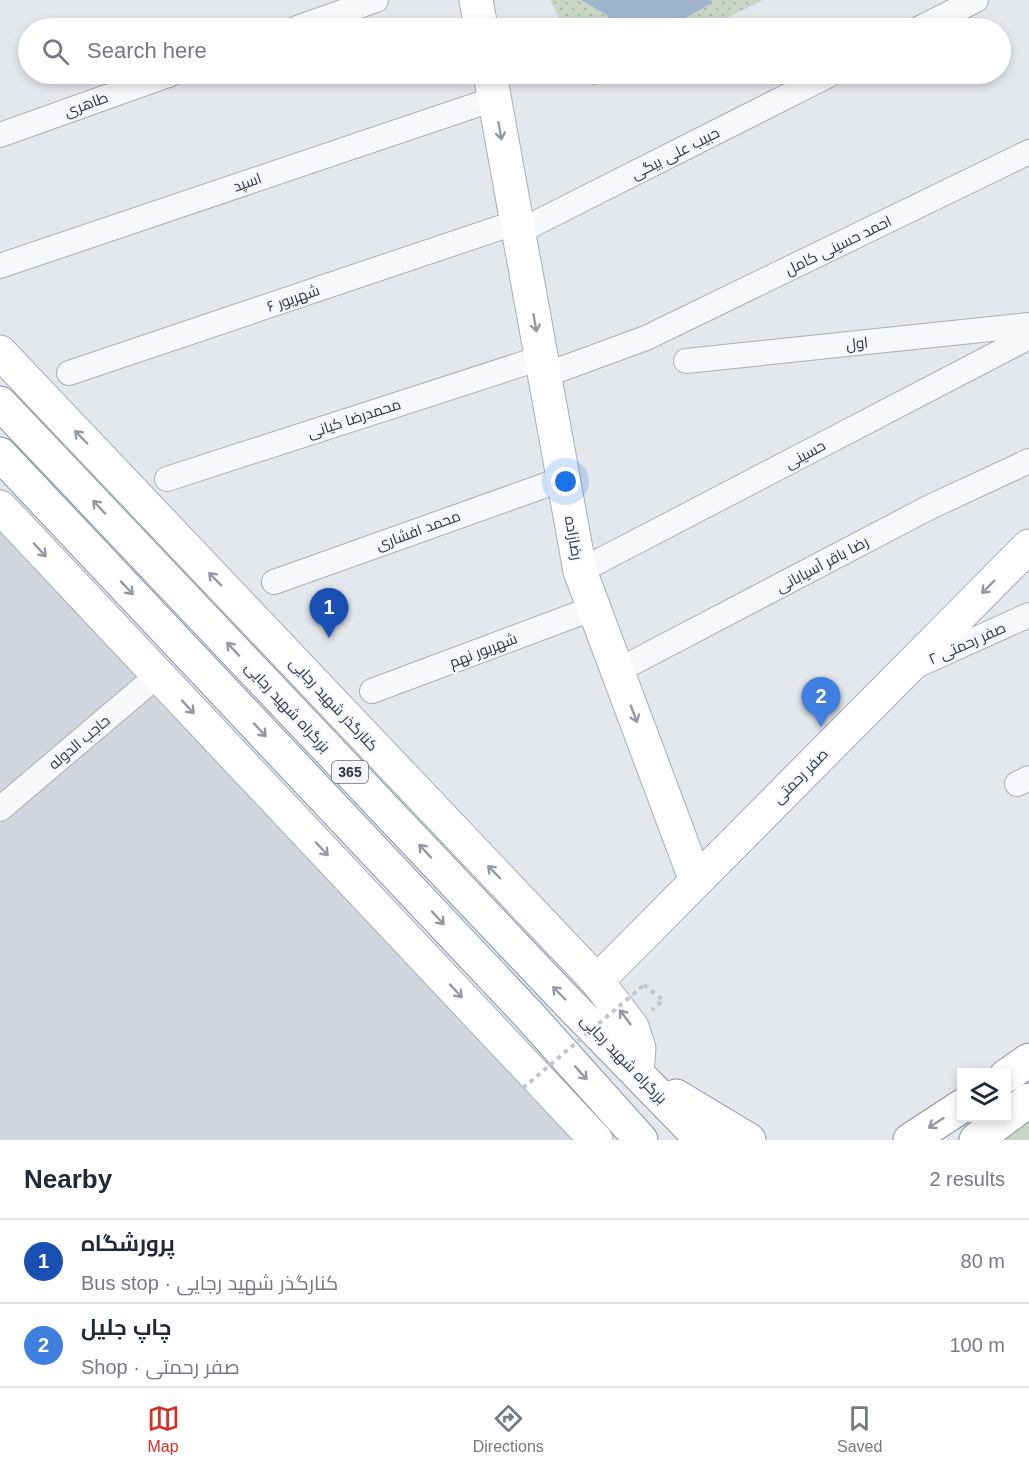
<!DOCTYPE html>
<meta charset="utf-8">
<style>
:root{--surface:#fff;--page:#f2f2f3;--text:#1f2937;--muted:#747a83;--line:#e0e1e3;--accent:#d93025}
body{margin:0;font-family:Arial,Cairo,sans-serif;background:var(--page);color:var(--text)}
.controls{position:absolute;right:18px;bottom:18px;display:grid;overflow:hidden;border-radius:0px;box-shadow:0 3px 9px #0003}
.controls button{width:54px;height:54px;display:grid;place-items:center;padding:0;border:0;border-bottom:2px solid var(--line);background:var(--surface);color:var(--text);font:30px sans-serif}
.you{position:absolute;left:566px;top:482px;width:21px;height:21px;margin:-15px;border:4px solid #fff;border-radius:50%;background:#1a73e8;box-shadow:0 0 0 9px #1a73e833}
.badge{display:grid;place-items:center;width:39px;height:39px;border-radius:50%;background:var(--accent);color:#fff;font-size:20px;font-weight:700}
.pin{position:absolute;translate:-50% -50px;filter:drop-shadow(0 2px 3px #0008)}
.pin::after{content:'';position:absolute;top:32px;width:21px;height:18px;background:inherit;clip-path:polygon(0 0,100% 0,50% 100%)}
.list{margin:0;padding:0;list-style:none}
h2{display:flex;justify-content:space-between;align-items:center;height:78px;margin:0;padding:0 24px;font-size:26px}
h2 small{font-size:20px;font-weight:400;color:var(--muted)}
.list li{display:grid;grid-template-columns:39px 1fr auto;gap:18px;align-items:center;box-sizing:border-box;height:84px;padding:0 24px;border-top:2px solid var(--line)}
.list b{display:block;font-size:22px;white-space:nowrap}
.list p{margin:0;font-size:20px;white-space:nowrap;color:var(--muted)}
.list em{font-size:20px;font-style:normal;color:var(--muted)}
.icon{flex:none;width:33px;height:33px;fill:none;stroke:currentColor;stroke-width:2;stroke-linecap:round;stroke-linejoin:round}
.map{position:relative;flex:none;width:1029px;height:1140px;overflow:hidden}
.search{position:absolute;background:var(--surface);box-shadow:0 3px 9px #0003;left:18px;right:18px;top:18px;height:66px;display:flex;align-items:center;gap:15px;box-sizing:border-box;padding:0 21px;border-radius:33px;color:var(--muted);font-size:22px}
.sheet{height:246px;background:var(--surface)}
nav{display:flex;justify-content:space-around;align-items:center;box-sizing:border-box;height:84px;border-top:2px solid var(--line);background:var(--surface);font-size:16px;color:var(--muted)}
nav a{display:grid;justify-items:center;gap:3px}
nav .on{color:var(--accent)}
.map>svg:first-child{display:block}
.built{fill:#d2d6de}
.grass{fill:#c9d6c5}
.park{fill:url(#park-dots)}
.water{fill:#9fb4cc}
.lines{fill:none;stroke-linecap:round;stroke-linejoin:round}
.street-casing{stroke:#a9aeb7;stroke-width:26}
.secondary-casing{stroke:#a9aeb7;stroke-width:35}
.highway-casing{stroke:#8b94a3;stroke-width:35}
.path{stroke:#c2c5cb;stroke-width:4;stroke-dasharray:4.5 4.5;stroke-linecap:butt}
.street{stroke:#f7f8fa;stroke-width:24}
.secondary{stroke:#fff;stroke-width:33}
.highway{stroke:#fff;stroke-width:33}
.path-bridge{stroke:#c2c5cb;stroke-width:4;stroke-dasharray:4.5 4.5;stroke-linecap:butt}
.oneway{stroke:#959aa2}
.labels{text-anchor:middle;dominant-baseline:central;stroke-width:4.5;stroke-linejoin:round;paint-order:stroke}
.shield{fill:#f4f6f9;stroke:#676e7b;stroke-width:1.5}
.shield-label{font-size:14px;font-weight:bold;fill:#2b3445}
.street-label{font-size:15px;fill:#2b3445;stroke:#f4f6f9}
</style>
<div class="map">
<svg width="1029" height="1140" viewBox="0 0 1029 1140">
<defs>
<pattern id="park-dots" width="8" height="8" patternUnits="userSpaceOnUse" patternTransform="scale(1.5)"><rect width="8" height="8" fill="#c9d6c5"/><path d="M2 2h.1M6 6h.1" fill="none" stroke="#adb8ab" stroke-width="1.8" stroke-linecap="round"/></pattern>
</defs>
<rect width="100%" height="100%" fill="#e4e7ec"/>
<path class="built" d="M0 523 588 1140H0Z"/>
<path class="grass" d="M1029 1113V1140H992Z"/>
<g class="park">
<path d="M550 0H763L707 28H564Z"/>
<path d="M587 74H619L593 86Z"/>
</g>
<path class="water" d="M581 0H710L712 3 667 28H615L607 15Z"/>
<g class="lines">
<defs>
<g id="street">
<path d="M297 28 376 0"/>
<path d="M920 28 976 0"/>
<path d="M0 135 171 74"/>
<path d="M518 232 831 74"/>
<path d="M0 266 494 99"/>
<path d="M686 361 1029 325"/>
<path d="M69 373 517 222"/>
<path d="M545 375 646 338 1029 152"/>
<path d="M167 479 541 358"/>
<path d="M580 571 1029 337"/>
<path d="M274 582 563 479"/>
<path d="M918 665 1029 615"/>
<path d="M617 671 928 508 1029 461"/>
<path d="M372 691 594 608"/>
<path d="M1017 784 1029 778"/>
<path d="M0 809 158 675"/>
</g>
<g id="secondary">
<path d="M476 0 481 28"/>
<path d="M490 74 580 571 696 881"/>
<path d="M0 352 597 981 632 1027 639 1048 637 1072"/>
<path d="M0 507 596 1140"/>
<path d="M597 981 1029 546"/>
</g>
<g id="highway">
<path d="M0 403 560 994 702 1140"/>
<path d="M0 454 528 1014 641 1140"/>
<path d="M1006 1076 1029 1060"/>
<path d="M676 1096 749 1140"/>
<path d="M910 1140 962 1106"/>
<path d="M976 1140 1029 1100"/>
</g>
</defs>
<use href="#street" class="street-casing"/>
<use href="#secondary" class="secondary-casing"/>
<use href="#highway" class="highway-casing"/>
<path class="path" d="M644 985 663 1000 652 1010"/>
<use href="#street" class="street"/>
<use href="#secondary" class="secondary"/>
<use href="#highway" class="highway"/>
<path class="path-bridge" d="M523 1088 644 985"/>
</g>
<defs><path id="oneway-shaft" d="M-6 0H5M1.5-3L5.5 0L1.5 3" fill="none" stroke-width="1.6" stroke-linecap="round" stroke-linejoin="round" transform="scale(1.5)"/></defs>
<g class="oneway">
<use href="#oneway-shaft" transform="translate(500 131) rotate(80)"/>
<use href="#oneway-shaft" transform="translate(535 323) rotate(80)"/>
<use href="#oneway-shaft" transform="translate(81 437) rotate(-134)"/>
<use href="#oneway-shaft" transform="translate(99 507) rotate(-133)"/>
<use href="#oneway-shaft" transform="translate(40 550) rotate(47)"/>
<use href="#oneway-shaft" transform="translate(215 579) rotate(-134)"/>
<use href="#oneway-shaft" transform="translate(988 587) rotate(135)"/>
<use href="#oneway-shaft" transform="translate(127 588) rotate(47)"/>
<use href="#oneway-shaft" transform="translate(233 649) rotate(-133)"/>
<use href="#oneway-shaft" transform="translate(188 707) rotate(47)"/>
<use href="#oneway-shaft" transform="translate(634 714) rotate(69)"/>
<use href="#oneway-shaft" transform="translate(260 730) rotate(47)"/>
<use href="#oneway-shaft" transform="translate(322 849) rotate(47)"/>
<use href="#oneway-shaft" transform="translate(425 851) rotate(-133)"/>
<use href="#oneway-shaft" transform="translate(494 872) rotate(-134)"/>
<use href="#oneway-shaft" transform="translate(438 918) rotate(47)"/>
<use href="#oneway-shaft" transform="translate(456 991) rotate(47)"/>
<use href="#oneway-shaft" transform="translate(559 993) rotate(-134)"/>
<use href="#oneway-shaft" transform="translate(625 1017) rotate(-127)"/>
<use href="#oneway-shaft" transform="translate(581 1073) rotate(48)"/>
<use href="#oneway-shaft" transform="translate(936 1123) rotate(147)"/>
</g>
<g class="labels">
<rect class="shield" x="332" y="761" width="36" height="22" rx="4.5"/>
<g class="shield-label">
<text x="350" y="772">365</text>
</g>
<g class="street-label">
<text transform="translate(86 104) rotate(-20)">طاهری</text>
<text transform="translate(675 153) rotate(-27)">حبیب علی بیگی</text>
<text transform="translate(247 182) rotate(-19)">اسپد</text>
<text transform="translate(838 245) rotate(-26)">احمد حسینی کامل</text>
<text transform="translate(293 298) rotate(-19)">شهریور ۶</text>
<text transform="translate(857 343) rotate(-6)">اول</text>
<text transform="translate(354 418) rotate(-18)">محمدرضا کیانی</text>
<text transform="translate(805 454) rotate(-28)">حسینی</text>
<text transform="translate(418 530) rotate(-20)">محمد افشاری</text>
<text transform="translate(574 538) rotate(80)">رضازاده</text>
<text transform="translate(822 564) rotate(-28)">رضا باقر آسیابانی</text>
<text transform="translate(967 643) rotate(-24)">صفر رحمتی ۲</text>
<text transform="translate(483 650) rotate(-21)">شهریور نهم</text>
<text transform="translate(334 704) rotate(47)">کنارگذر شهید رجایی</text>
<text transform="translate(288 707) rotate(47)">بزرگراه شهید رجایی</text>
<text transform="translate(79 742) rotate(-40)">حاجب الدوله</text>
<text transform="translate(800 776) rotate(-45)">صفر رحمتی</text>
<text transform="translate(624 1059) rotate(46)">بزرگراه شهید رجایی</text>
</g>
</g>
</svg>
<div class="controls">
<button><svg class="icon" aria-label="layers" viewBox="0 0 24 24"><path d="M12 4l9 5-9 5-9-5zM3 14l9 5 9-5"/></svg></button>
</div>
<div class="you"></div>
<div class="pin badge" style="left:329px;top:638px;background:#1a4fb4">1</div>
<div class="pin badge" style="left:821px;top:727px;background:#3f7fe0">2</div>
<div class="search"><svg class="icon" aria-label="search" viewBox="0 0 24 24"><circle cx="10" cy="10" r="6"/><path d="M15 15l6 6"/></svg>Search here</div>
</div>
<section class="sheet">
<h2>Nearby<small>2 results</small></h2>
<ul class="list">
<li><span class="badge" style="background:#1a4fb4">1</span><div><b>پرورشگاه</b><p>Bus stop · کنارگذر شهید رجایی</p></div><em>80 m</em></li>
<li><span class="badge" style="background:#3f7fe0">2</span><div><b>چاپ جلیل</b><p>Shop · صفر رحمتی</p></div><em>100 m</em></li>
</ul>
</section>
<nav>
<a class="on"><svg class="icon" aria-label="map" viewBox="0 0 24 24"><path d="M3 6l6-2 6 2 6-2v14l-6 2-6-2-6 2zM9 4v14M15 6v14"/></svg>Map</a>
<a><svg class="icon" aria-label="directions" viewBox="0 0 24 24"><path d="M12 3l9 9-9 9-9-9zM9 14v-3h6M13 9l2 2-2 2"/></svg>Directions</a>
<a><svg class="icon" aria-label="saved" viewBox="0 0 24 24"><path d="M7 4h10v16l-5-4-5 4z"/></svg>Saved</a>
</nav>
